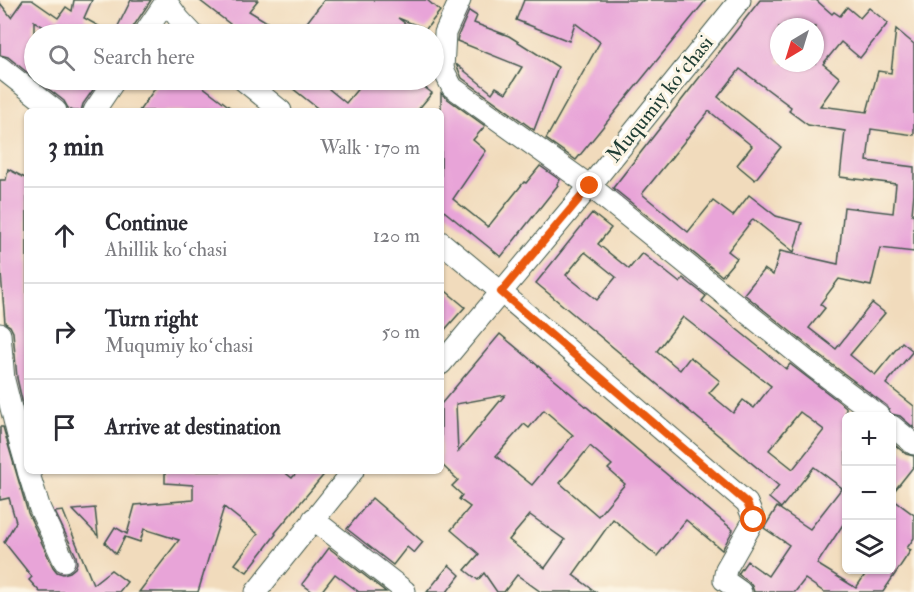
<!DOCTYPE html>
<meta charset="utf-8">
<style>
:root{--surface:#fff;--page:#f7f7f7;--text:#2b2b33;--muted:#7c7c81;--line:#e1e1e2}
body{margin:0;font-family:"IM FELL Double Pica",serif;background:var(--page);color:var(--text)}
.controls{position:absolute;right:18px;bottom:18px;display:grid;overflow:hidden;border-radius:9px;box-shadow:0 2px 4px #0004}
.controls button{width:54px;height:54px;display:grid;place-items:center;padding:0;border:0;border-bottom:2px solid var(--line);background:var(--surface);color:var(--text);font:30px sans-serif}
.compass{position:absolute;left:770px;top:18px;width:54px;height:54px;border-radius:50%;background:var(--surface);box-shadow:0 2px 4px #0004;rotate:218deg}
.stop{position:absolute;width:18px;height:18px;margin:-14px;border:4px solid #ea580c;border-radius:50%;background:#fff}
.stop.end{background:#ea580c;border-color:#fff;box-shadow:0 2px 6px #0008}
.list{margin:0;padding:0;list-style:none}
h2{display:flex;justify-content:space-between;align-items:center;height:78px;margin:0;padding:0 24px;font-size:26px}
h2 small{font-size:20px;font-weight:400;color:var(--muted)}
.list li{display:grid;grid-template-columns:39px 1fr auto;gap:18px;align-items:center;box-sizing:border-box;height:96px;padding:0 24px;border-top:2px solid var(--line)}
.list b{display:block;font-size:22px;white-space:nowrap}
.list p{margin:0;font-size:20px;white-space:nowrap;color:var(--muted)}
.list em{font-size:20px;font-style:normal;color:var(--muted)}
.icon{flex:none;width:33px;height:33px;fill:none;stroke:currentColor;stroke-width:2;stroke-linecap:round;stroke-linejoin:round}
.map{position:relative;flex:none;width:914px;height:592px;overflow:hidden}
.search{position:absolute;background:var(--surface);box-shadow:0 2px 4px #0004;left:24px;top:24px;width:420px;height:66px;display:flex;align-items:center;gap:15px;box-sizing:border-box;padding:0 21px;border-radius:33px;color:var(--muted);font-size:22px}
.panel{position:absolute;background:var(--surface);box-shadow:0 2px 4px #0004;left:24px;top:108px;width:420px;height:366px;border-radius:9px}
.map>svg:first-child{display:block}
.building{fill:#e8a4d8;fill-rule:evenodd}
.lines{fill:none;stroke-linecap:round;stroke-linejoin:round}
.minor-casing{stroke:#3e5548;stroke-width:23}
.minor{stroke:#fff;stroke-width:21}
.route{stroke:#ea580c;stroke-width:8}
.labels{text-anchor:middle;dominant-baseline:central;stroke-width:6;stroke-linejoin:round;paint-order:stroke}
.street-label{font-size:21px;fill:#1f3d34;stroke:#fcf5e5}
</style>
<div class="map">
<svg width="914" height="592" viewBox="0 0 914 592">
<rect width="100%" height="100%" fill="#fcf5e5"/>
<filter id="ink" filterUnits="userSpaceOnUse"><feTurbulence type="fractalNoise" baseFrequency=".0167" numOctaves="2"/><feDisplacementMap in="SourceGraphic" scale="12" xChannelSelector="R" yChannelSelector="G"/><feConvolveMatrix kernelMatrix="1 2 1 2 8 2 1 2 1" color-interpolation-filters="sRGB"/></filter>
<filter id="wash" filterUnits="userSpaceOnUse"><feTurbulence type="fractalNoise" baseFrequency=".008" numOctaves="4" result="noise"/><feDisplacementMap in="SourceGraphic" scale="24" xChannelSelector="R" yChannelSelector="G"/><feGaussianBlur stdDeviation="1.35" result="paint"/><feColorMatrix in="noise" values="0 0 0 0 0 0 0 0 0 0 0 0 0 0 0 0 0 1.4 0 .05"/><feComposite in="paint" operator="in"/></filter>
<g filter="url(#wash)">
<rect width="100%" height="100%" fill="#f1dbbc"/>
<g id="blocks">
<g class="building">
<path d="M23 0H32L58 18 66 7 72 11 74 0H92L84 18 113 34H55L34 21V78L8 57 0 55V3L11 17Z"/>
<path d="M131 0H151L133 27 131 34H114Z"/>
<path d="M199 0H258L249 11 267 22 257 34H243Z"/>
<path d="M324 0H427L440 11 426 29 398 18 419 34H298Z"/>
<path d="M524 0H706L576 160 546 139 600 42 575 23 569 41 516 20Z"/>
<path d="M760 0H816L832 14 834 12 840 16 847 7 860 18 869 8 888 23 860 58 841 42 823 64 840 78 820 106 867 112 878 71 891 73 896 29 914 44V135L871 129 867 161 914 167V193L912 214 914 215V252L880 248 871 286 839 279 820 304 825 308 809 328 836 349 872 303 885 313 850 355 875 375 902 342 913 351 886 384 914 406V428L900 416 891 414 887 406 822 357 744 294 764 269 773 275 780 251 838 264 844 207 893 213 896 184 840 177 845 131 808 125 789 111 791 107 740 69 718 97 781 147 755 180 737 165 752 146 709 111 642 194 688 232 713 201 733 216 749 195 776 216 802 223 794 252 753 219 728 251 737 258 722 276 613 188ZM779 27H815V63H779Z"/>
<path d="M469 11 477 16 474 23 509 36 558 67 534 130 462 78 456 64 492 93 496 87 506 93 522 67 457 41 458 36Z"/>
<path d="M37 80H100L83 104 81 111H73L68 108 64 101Z"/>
<path d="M161 80H194L235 111H139Z"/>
<path d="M282 80H318L346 103 365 80H415L432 93 417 111H321Z"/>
<path d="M441 93 445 97 485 126 473 140 486 151 453 199 488 227 524 182 526 183 540 166 560 180 557 184 558 185 501 257 444 211 441 215Z"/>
<path d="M8 169 27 179V409H24L17 378 13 332 10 326 5 323 0 262V180H6Z"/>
<path d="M592 213 611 228 598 244 629 269 642 253 680 283 683 278 706 296 702 301 786 369 790 364 846 407V520L817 564 856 588 868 570H891V498L914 515V538L907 548 911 550 883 592H824L805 579 795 592H754L752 586 749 582 738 574 747 561 768 576 789 545 764 528 777 507 810 529 842 488 814 467 781 508 769 498 779 486 536 283ZM585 252 616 277 597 300 566 275ZM683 317 771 386 754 408 743 400 733 413 709 393 720 381 690 357 680 370 657 351ZM800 412 824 430 793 469 769 450Z"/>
<path d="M441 287 465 307 441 334Z"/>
<path d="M500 334 733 530 722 550 686 520 657 556 613 519 573 575 596 592H541L517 575 504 592H497L484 573 478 580 465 570 479 554 451 530 470 507 459 499 462 495 452 486 458 480 441 464V404ZM505 395 458 452 456 404ZM544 410 573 435 532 485 496 456 524 424 529 428ZM590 446 612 465 608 469 625 484 598 516 560 483ZM530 515 565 540 545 568 509 540Z"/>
<path d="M0 427H3L28 513 53 567 57 572 63 574 70 572 75 568 77 563 76 556 55 512 63 511 93 584 111 570 127 582 119 592H40L29 580 32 577 4 542 16 522 9 498 0 500Z"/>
<path d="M891 442 906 454 914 456V466L891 495Z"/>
<path d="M165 471H283L292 478 298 471H327L275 533 276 534 247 572 235 564 258 534 224 507 198 592H139L179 540 144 529 140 542 125 537 116 554 105 543 115 527 127 534 135 505 193 500V485L165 483Z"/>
<path d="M372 498 423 542 414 553 407 547 393 565 347 529Z"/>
<path d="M95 508 98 536 73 510Z"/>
<path d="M329 548 386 592H359L335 574 321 592H313L302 584Z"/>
<path d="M449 565 460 575 447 592H427Z"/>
</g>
</g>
</g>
<g filter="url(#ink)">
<use href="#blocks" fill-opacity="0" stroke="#3e5548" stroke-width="1.5"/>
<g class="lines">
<defs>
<g id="minor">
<path d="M460 0 445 33 443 69 452 87 590 186 814 367 879 416"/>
<path d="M166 1 179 19 193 34"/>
<path d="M144 34 167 0"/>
<path d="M0 67 56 111"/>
<path d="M243 80 281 111"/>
<path d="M94 111 115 80"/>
<path d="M441 242 501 292 747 503 754 520 726 569 724 580 741 592"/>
<path d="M0 334 4 380 17 432 27 467"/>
<path d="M441 364 590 186 740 0"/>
<path d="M892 426 914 444"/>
<path d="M28 471 40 509 64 561"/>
<path d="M313 519 405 591 404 592"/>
<path d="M256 592 353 471"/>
</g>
</defs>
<use href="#minor" class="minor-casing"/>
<use href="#minor" class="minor"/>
</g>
</g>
<g class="lines" filter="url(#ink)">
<path class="route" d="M590 186 501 292 747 503 754 520"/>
</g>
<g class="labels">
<g class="street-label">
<text transform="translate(660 99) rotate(-51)">Muqumiy koʻchasi</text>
</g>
</g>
</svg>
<div class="controls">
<button>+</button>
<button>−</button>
<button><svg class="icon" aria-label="layers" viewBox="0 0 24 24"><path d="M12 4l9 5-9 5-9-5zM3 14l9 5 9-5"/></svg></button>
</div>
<svg class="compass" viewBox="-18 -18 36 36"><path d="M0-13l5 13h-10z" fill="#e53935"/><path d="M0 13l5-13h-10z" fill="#7c7c81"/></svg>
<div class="stop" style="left:754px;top:520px"></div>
<div class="stop end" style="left:590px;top:186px"></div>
<div class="search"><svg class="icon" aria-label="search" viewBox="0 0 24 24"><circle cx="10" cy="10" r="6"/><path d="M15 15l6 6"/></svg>Search here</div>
<section class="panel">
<h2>3 min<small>Walk · 170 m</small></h2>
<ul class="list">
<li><svg class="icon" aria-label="ahead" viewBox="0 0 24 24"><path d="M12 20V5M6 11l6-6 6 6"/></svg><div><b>Continue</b><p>Ahillik koʻchasi</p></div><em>120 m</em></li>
<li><svg class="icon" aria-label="right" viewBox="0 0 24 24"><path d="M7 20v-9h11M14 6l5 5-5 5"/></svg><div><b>Turn right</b><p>Muqumiy koʻchasi</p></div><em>50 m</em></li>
<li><svg class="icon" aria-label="arrive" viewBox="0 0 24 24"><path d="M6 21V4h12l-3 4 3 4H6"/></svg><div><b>Arrive at destination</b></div></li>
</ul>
</section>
</div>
